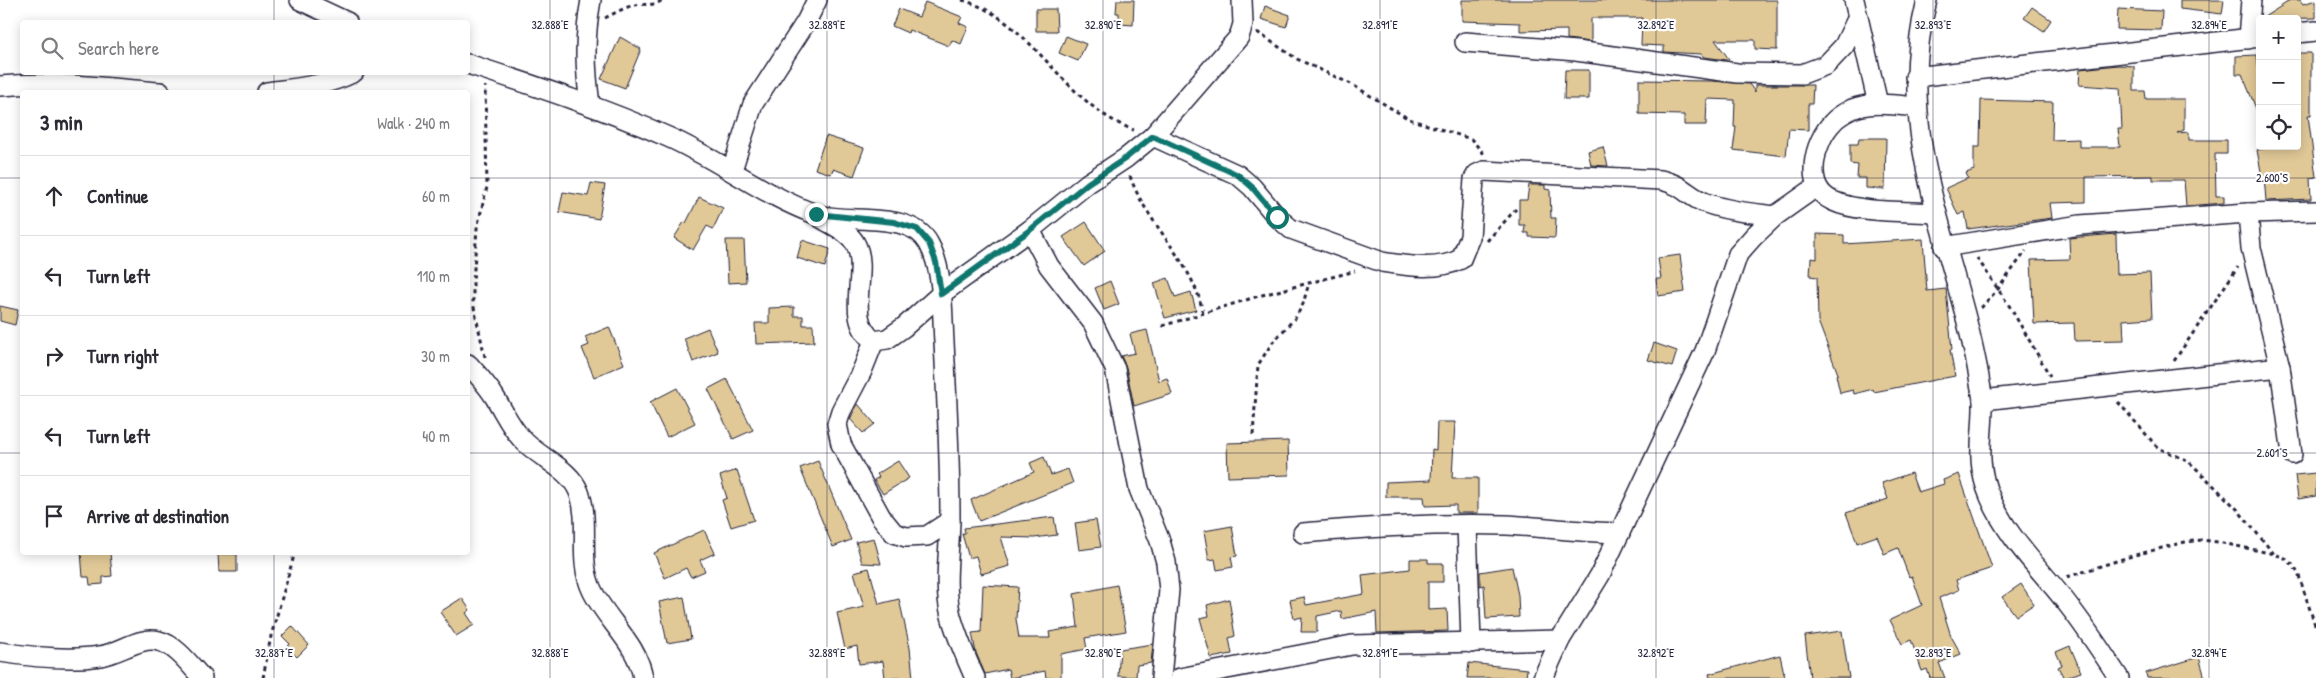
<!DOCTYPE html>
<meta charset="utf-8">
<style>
:root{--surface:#fff;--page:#f2f2f3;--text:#2b2b33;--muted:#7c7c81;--line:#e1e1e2}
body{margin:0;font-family:"Patrick Hand",sans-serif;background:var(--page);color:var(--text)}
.controls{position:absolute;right:15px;top:15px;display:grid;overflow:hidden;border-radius:5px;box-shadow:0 2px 12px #0003}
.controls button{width:45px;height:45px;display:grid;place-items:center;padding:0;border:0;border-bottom:1px solid var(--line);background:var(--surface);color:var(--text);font:25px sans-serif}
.stop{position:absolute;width:15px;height:15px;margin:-11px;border:4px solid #0f766e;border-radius:50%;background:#fff}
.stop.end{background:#0f766e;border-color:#fff;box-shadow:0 1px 5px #0008}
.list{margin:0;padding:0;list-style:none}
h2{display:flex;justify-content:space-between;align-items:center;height:65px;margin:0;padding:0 20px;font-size:21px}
h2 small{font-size:16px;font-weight:400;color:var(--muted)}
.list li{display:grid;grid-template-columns:32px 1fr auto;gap:15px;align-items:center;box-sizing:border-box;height:80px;padding:0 20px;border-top:1px solid var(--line)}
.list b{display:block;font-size:19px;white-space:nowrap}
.list em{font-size:16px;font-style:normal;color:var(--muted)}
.icon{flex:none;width:28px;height:28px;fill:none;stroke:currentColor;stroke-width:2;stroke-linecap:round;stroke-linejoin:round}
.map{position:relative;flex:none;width:2316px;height:678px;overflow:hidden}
.search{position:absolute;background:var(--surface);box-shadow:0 2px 12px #0003;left:20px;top:20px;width:450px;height:55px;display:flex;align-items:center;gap:12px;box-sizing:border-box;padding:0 18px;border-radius:5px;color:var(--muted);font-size:19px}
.panel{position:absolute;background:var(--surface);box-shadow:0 2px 12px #0003;left:20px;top:90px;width:450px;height:465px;border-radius:5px}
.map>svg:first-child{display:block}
.building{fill:#e0c897;stroke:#22223b}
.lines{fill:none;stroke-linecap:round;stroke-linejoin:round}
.minor-casing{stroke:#22223b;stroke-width:22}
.path{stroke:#22223b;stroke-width:3;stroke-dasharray:4 4;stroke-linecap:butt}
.minor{stroke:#fff;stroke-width:19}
.route{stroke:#0f766e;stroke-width:6}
.ticks{fill:none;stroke:#22223b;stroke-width:1;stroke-opacity:0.45}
.ticks-label{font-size:12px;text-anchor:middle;fill:#22223b;stroke:#fff;stroke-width:4.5;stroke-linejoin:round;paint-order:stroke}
</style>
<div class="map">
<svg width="2316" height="678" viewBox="0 0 2316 678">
<rect width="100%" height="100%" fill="#fff"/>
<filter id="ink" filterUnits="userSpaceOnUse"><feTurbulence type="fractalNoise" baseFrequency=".02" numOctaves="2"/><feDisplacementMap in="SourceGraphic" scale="10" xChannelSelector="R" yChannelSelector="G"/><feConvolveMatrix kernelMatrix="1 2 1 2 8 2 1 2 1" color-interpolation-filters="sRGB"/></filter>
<g filter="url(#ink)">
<g class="building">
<path d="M1117 0H1134L1133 25 1119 24V13H1116Z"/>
<path d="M1462 0H1777V50L1755 49V40H1715L1729 59 1727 60 1704 57 1701 54 1664 52V46L1641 45 1642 18H1591V42L1567 39V30L1520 31V23L1462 21Z"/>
<path d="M2180 0H2224L2222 14 2180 9Z"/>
<path d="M2291 0H2300L2303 4 2316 0V18L2261 19Z"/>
<path d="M925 2 962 17 959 23 968 27 961 44 952 40 949 46 909 30 908 33 892 26 899 9 919 17Z"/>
<path d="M1265 6 1290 15 1286 27 1261 19Z"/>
<path d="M2032 7 2051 20 2044 31 2024 18Z"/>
<path d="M1036 9H1056L1057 31H1036Z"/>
<path d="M2118 9 2162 11 2161 30 2117 29Z"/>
<path d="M1066 36 1086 44 1078 61 1059 53Z"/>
<path d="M620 37 641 49 625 88 601 79Z"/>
<path d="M2297 53H2311V115H2308L2316 177 2310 178 2311 199 2266 201 2264 176 2262 177 2257 150 2280 146H2297Z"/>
<path d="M2257 55 2260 83 2259 116 2242 74H2236V56Z"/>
<path d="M2118 65 2134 66V91H2145L2146 99H2184V130L2177 133 2189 132V140H2227V154H2215L2216 196H2224V203L2186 206 2184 180H2153V176L2086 177V202L2050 203 2052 218 1968 229 1965 212 1958 215 1946 188 1968 178 1966 173 1974 170V147H1980L1981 100 2053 102 2052 140 2079 139V147H2120L2118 129H2122L2120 88 2079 85 2080 69Z"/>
<path d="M1565 70H1589V99H1564Z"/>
<path d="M1639 80 1712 81 1749 84 1755 92V85H1813L1812 104H1808V130L1789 129 1786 156 1733 150 1736 127H1734L1735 100 1707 99 1706 125H1684V115L1639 114Z"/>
<path d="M826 136 864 148 854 176 833 169 831 174 815 169Z"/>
<path d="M1859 138H1886L1885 189 1866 188V178H1857L1858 165 1850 164V144H1858Z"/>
<path d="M1603 147 1608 166 1591 165 1588 151Z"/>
<path d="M591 183 605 185 599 219 559 212 563 192 588 196Z"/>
<path d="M1529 185H1545V189L1550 190 1551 218H1556L1555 238 1529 237V233H1524L1525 225H1519V200H1527Z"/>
<path d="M699 197 723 208 713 229 707 226 693 250 674 238 684 222 686 223Z"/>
<path d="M1086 222 1105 251 1084 266 1063 237Z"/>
<path d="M1817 234 1844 235V244L1923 239 1927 291 1946 289 1952 350H1950L1955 376 1874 392 1873 389 1854 394 1853 390 1840 393 1836 375 1838 374 1818 321 1817 277 1810 276 1811 258 1817 259Z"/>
<path d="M2116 234 2117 274 2150 273 2152 318 2123 320 2124 340 2075 341 2074 323 2034 324 2031 260 2070 259 2069 238Z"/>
<path d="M726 240H744L746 282 728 283Z"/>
<path d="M802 240 830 249 825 267 797 258Z"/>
<path d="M1680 255 1685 292 1658 296 1656 279H1661L1658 258Z"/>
<path d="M1168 278 1175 297 1191 292 1196 310 1165 318 1154 283Z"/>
<path d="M1110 281 1119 304 1104 310 1095 288Z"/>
<path d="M0 306 18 310 15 325 0 321Z"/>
<path d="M794 307V316H803V325H813L814 342 756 344 755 323H769V308Z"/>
<path d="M609 327 624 364 594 377 582 348 589 345 585 337Z"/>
<path d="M708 328 718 352 693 362 684 338Z"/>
<path d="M1147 330 1159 381 1167 378 1172 394 1134 406 1126 367 1121 356 1135 353 1130 334Z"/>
<path d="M1654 343 1677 351 1672 367 1648 360Z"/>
<path d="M727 379 753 430 733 439 708 389Z"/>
<path d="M677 388 695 423 667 437 650 402Z"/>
<path d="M858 404 875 424 863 433 850 419Z"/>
<path d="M1437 422H1455L1452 478H1478V513H1456V505L1425 506 1424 497H1386V482L1431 480 1432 449 1436 450Z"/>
<path d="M1288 441 1289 475 1228 477 1227 443Z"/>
<path d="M1044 457 1051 475 1068 469 1073 483 979 521 971 500 1034 472 1030 463Z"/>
<path d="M818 461 851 540 833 547 800 468Z"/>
<path d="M898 461 909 478 883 494 874 480 879 477 877 474Z"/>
<path d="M737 470 754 520 731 527 722 500 727 498 720 476Z"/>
<path d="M1911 473 1918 492 1944 484 1943 480 1959 474 1992 568 1956 580 1959 590 1939 598 1951 636 1961 654 1939 663 1945 678H1930L1927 669 1922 671 1911 640 1902 644 1890 620 1922 605 1912 576 1909 577 1898 548 1884 554 1877 536 1857 543 1846 513 1888 499 1882 483Z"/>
<path d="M2316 473V496L2298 499 2295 475Z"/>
<path d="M1054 517 1057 535 1034 538 1001 537 1010 566 981 574 976 556 969 558 962 534 965 533 964 528Z"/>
<path d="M1096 520 1101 547 1079 550 1075 523Z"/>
<path d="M1232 526 1237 556 1231 557 1233 567 1217 570 1215 559 1209 560 1204 531Z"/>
<path d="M704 530 715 553 700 560 705 571 691 577 686 568 665 578 654 553Z"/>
<path d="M874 538 881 564 862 563 856 542Z"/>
<path d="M81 552H110L112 576 103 577V584L90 585 89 577H83Z"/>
<path d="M218 554H237V572H219Z"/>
<path d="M1410 559H1428V563H1443V582H1428V610L1447 609 1448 631 1377 633 1376 612 1342 619 1341 611 1317 616V632H1301L1302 617 1294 619 1290 600 1304 597 1306 605 1364 594 1362 575 1410 569Z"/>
<path d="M1512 567 1518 595 1519 617 1486 619 1484 585 1480 586V572Z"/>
<path d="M869 568 879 604 899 599 910 648 913 678H885L883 661 859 664 857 646 845 649 837 613 864 607 854 572Z"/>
<path d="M2021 584 2034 604 2016 616 2002 597Z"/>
<path d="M983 585 1018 587 1016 619 1019 638H1050L1049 632 1078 627 1074 594 1117 585 1126 631 1085 638 1087 649 1061 654V678H1046L1045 671 1010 678 1008 669 985 674 976 653 972 633 981 632Z"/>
<path d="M684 597 691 639 667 643 659 602Z"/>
<path d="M462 598 470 610 466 613 474 625 456 636 440 612Z"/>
<path d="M1229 599 1235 636 1229 638 1232 654 1211 658 1200 618 1209 616 1207 605Z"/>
<path d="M292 626 309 645 297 657 287 647 290 644 282 636Z"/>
<path d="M1842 631 1849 678H1810L1805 636Z"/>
<path d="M1153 644 1151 663 1137 665 1136 677 1118 676 1120 649Z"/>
<path d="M2070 646 2081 672 2064 678 2058 667 2062 665 2056 652Z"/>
<path d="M1780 655 1785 678H1710L1709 674Z"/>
<path d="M2199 657 2205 678H2147L2146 673Z"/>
<path d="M1469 663 1527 669 1526 678H1467Z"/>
</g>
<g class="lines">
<defs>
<g id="minor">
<path d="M300 0 347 22"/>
<path d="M1854 0 1878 104"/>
<path d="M1927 0C1892 138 1956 246 1979 377 1980 385 1982 392 1983 400 1984 436 1974 460 1990 497 2008 540 2042 570 2069 606 2087 629 2103 654 2119 678"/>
<path d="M2297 33 2316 31"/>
<path d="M2248 39 2251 0"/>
<path d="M1465 42 1576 51 1737 73 1802 74 1826 65 1844 46 1858 17"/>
<path d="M468 64C535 86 603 108 668 137 718 159 763 195 815 214 847 225 911 209 929 244 944 272 942 311 944 342 947 400 950 458 950 517 950 550 943 584 951 616 957 637 966 658 975 678"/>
<path d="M1915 77 2260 37"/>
<path d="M0 86C54 81 107 88 160 92"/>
<path d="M267 92C296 88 327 86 354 72"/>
<path d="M590 105C585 67 584 38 591 0"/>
<path d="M1916 107C1895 105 1872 101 1852 109 1846 112 1837 117 1833 122 1814 141 1802 188 1833 201 1858 213 1907 211 1935 213"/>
<path d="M1153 136 1238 175 1252 187 1277 217 1291 229 1382 262C1408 266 1438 271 1461 259L1470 237 1474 179 1477 174 1484 171 1661 180C1684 185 1688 197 1706 203 1728 211 1752 213 1775 216"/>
<path d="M732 170 753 104 806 22 817 0"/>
<path d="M2248 213 2251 248 2280 367 2292 454"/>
<path d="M821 218C832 225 848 231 855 243 871 271 842 318 874 341L887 339 904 327 941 294 1030 230 1088 183 1126 158 1153 136 1239 37 1243 24 1242 0"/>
<path d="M1030 230 1049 266 1093 323 1115 369 1139 489 1160 541 1166 562 1169 590 1161 678"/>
<path d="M1944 247 2080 225 2248 213 2316 211"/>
<path d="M874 341 862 371 841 411 837 424 841 444 881 517 894 533 906 537 927 536 950 521"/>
<path d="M468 364C477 374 487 385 494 396 503 410 510 426 521 438 538 458 569 467 579 492 591 523 577 559 592 590 606 620 638 644 643 678"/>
<path d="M1983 400 2280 367"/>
<path d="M1467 525 1471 643"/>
<path d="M1303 533C1370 527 1438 523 1506 525 1544 527 1582 532 1620 533"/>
<path d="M0 652C32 657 67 661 100 656 120 653 140 636 159 641 176 645 191 666 202 678"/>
<path d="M1180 678 1352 645 1560 640"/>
<path d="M1543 678 1560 640 1600 575 1705 351 1738 254 1754 236 1775 216 1816 187"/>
</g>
</defs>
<use href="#minor" class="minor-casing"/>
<g class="path">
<path d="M962 0C1033 19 1063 105 1134 130"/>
<path d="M605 18C615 13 625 7 635 5 645 3 655 7 662 0"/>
<path d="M1257 32 1297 59 1351 84 1409 119 1471 139 1484 154"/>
<path d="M1130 176C1146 224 1195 263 1203 314"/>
<path d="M1487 241 1516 209"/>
<path d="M1977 258 2010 307 2050 376"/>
<path d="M1981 308 1998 289 2026 251"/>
<path d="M1162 326 1262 295 1355 271"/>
<path d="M485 357 473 303V282L477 228 487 187 485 86"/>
<path d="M2174 361 2238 267"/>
<path d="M2118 402 2158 448 2187 460 2202 474 2237 509 2274 554"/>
<path d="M1253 435 1258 365 1272 343 1296 317 1303 304 1309 283"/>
<path d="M2067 577 2135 555 2185 542 2201 540 2218 542 2274 554 2285 558 2292 564 2298 573 2316 628"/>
<path d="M263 678 271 636 295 552"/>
</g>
<use href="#minor" class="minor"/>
</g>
</g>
<g class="lines" filter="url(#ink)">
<path class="route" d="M816 214 894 222 917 229 929 243 936 262 941 294 1030 230 1088 183 1126 158 1153 136 1238 175 1252 187 1277 217"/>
</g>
<path class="ticks" d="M274 0V22M550 0V678M827 0V678M1103 0V678M1380 0V678M1656 0V678M1933 0V678M2209 0V678M274 72V92M0 178H22M468 178H2316M0 453H22M468 453H2316M274 552V678"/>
<g class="ticks-label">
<text x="550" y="29">32.888°E</text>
<text x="827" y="29">32.889°E</text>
<text x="1103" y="29">32.890°E</text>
<text x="1380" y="29">32.891°E</text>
<text x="1656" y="29">32.892°E</text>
<text x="1933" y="29">32.893°E</text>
<text x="2209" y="29">32.894°E</text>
<text x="2272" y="182">2.600°S</text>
<text x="2272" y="457">2.601°S</text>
<text x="274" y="657">32.887°E</text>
<text x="550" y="657">32.888°E</text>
<text x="827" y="657">32.889°E</text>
<text x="1103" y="657">32.890°E</text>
<text x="1380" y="657">32.891°E</text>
<text x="1656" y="657">32.892°E</text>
<text x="1933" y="657">32.893°E</text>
<text x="2209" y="657">32.894°E</text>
</g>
</svg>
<div class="controls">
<button>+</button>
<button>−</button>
<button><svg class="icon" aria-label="locate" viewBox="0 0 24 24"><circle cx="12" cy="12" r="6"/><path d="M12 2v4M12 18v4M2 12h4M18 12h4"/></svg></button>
</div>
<div class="stop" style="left:1277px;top:217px"></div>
<div class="stop end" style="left:816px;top:214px"></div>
<div class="search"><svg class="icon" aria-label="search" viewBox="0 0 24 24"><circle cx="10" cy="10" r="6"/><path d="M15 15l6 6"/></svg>Search here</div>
<section class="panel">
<h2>3 min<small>Walk · 240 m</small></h2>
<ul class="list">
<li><svg class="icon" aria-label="ahead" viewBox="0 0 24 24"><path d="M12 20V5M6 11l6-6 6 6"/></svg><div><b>Continue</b></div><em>60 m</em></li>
<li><svg class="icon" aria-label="left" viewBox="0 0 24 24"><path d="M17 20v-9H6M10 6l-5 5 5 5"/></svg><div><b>Turn left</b></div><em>110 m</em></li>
<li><svg class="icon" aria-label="right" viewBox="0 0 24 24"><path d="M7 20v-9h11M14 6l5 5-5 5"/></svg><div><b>Turn right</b></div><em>30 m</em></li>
<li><svg class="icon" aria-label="left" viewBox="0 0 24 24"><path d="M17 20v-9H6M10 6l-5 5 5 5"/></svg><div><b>Turn left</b></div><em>40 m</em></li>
<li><svg class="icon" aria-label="arrive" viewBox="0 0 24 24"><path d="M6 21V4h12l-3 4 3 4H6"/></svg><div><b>Arrive at destination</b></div></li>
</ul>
</section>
</div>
